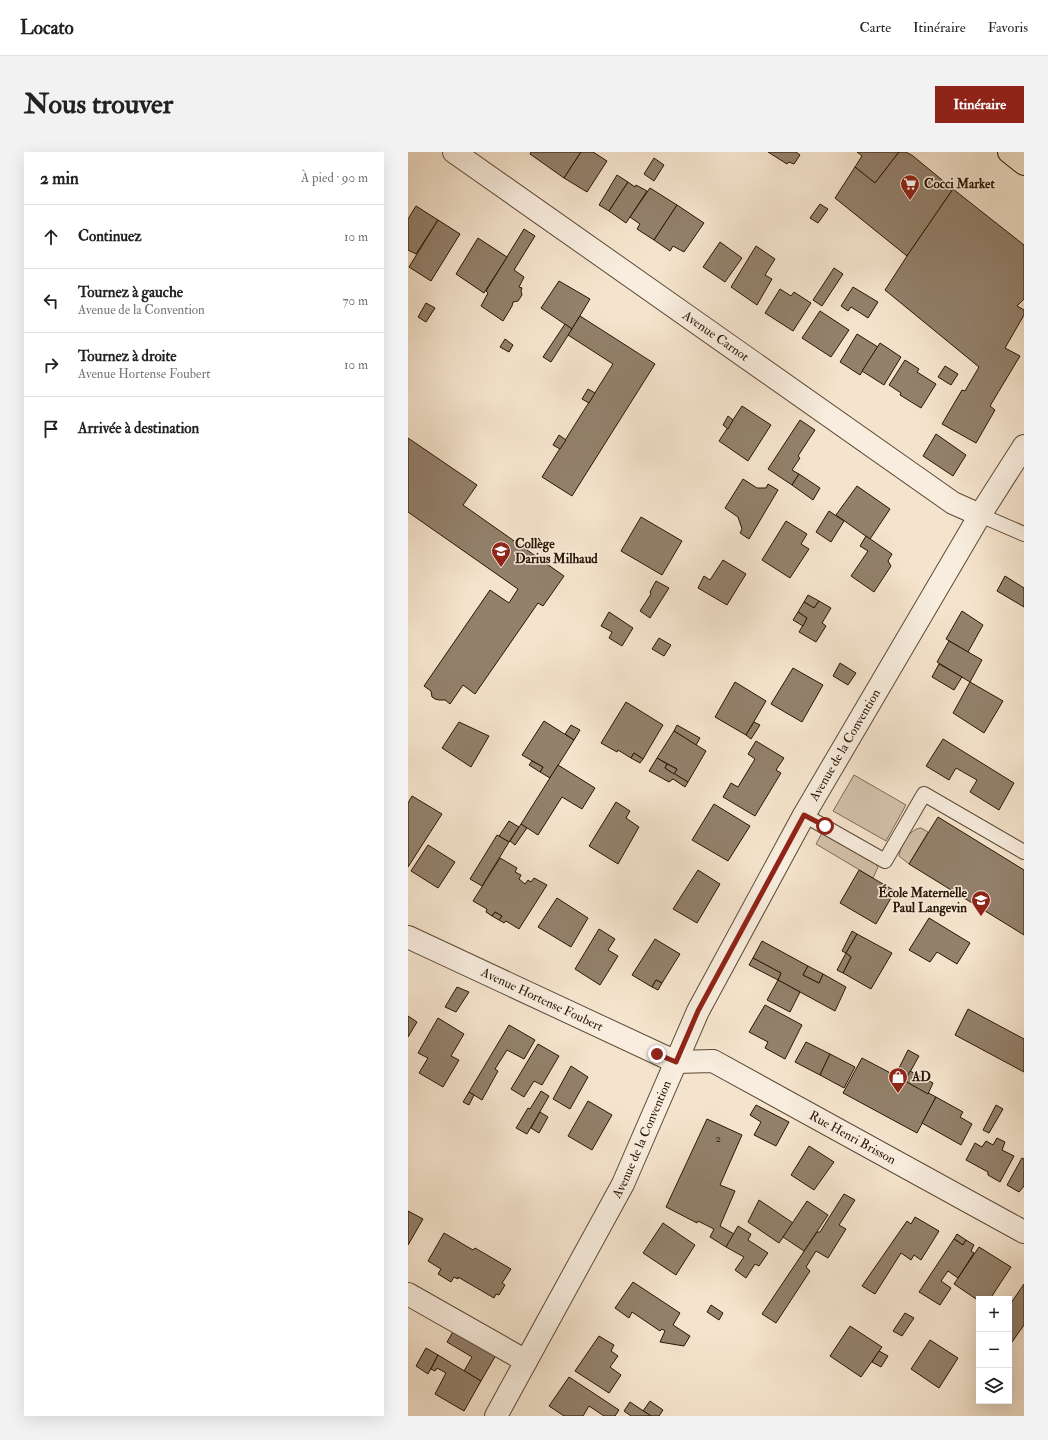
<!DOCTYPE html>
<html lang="fr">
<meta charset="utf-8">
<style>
:root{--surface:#fff;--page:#f2f2f2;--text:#222;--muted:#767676;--line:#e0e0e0;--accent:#8f2418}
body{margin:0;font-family:"IM FELL Double Pica",serif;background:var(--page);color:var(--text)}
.controls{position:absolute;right:12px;bottom:12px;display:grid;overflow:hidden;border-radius:0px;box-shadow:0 4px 16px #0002}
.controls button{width:36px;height:36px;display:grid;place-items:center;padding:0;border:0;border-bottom:1px solid var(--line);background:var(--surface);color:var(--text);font:20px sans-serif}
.stop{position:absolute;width:12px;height:12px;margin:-9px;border:3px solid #8f2418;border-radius:50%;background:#fff}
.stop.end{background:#8f2418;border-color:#fff;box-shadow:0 1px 4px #0008}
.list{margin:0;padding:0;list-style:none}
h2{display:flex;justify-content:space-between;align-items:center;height:52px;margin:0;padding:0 16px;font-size:17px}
h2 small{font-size:13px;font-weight:400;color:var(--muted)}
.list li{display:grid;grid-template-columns:26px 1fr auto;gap:12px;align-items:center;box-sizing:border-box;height:64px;padding:0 16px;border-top:1px solid var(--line)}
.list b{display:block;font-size:15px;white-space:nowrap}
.list p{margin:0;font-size:13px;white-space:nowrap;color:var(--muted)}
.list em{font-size:13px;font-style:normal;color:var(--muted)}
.icon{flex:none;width:22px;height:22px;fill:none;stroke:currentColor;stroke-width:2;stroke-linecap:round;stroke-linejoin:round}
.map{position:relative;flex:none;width:616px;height:1264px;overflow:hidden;border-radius:0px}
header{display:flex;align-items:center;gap:24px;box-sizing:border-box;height:56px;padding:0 20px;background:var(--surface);border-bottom:1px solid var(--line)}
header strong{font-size:19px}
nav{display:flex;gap:22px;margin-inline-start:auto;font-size:14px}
.intro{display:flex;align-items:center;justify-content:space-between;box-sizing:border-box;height:96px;padding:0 24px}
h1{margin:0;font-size:28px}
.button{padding:10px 18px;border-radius:0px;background:var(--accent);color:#fff;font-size:14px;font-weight:700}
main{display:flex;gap:24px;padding:0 24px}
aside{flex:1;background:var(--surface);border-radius:0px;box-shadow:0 4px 16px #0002}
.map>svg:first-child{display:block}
.green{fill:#d2c1aa;stroke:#7e6b56}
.building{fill:#93816c;stroke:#291502}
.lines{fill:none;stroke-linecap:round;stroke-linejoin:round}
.service-casing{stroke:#5c4935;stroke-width:16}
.minor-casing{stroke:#5c4935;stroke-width:24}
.tertiary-casing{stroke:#5c4935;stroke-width:24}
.primary-casing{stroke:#291502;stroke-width:24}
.service{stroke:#f8edde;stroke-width:14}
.minor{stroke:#f8edde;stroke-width:22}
.tertiary{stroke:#f8edde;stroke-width:22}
.primary{stroke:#f5e4cd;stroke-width:22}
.route{stroke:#8f2418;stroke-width:5}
.labels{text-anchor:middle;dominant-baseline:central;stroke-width:3;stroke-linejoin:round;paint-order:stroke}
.number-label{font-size:11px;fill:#44301c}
.poi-label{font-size:13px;font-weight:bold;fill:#291502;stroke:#f8edde;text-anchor:start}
.street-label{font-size:13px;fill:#291502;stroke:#f8edde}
</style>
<header>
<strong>Locato</strong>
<nav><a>Carte</a><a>Itinéraire</a><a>Favoris</a></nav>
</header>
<div class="intro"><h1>Nous trouver</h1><a class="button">Itinéraire</a></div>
<main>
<aside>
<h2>2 min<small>À pied · 90 m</small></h2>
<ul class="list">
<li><svg class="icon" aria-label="ahead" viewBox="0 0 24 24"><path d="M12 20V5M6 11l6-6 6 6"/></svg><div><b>Continuez</b></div><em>10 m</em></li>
<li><svg class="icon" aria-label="left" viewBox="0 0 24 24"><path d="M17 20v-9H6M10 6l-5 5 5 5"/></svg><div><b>Tournez à gauche</b><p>Avenue de la Convention</p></div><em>70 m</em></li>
<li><svg class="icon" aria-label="right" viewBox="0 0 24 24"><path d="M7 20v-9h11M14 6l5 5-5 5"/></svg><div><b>Tournez à droite</b><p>Avenue Hortense Foubert</p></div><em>10 m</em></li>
<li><svg class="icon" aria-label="arrive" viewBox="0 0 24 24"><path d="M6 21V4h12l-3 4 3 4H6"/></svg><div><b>Arrivée à destination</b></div></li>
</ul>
</aside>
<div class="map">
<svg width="616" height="1264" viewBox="0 0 616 1264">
<rect width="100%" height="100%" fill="#f5e4cd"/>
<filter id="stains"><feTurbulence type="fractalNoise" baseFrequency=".005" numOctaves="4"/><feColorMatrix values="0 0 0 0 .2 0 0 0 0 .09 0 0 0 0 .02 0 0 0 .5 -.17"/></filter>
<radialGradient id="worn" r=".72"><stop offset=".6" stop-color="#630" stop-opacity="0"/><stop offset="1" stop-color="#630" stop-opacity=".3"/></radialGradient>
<g class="green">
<path d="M446 623 498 653 478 689 425 659Z"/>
<path d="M513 676 520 680 501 712 491 704C493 693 501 677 513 676Z"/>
<path d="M415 679 467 710 470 715 465 726 408 692Z"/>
</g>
<g class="building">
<path d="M123 0H173L156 26 122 2Z"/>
<path d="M173 0H185L199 9 179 40 156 26Z"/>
<path d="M360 0H388L392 3 386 12 381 10 379 12Z"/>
<path d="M449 0H491L467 31 447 15 454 4Z"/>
<path d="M491 0H498L505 4 545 37 499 104 427 46 447 15 467 31Z"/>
<path d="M246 6 256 13 246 29 236 22Z"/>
<path d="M209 23 220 30 201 59 191 53Z"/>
<path d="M220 30 227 35 228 33 239 39 218 71 201 59Z"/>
<path d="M242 36 269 53 246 88 229 77 232 72 222 65Z"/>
<path d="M545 37 616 93V147L609 154 616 158V163L597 196 612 204 582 254 587 258 568 291 534 272 554 238 557 239 571 215 477 138 499 104Z"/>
<path d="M412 52 420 57 410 71 402 66Z"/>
<path d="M269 53 296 71 276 100 265 94 262 99 246 88Z"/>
<path d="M8 54 30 68 8 102 0 98V67Z"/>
<path d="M30 68 52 82 23 129 1 115Z"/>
<path d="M116 77 127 84 106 118 116 125 111 135 114 136 113 139 114 143 110 149 105 150 104 154 95 169 73 154 80 141 78 139Z"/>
<path d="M70 86 99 105 76 141 48 122Z"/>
<path d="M312 90 334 106 317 130 295 115Z"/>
<path d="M348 94 367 107 357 123 364 127 349 153 323 135Z"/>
<path d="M426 116 435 122 414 154 405 148Z"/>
<path d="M151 129 182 147 164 177 133 156Z"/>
<path d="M445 135 470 150 460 166 443 155 440 159 433 154Z"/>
<path d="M372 137 383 144 386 140 403 151 385 179 357 161Z"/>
<path d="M18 151 27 156 18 170 10 165Z"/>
<path d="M412 159 441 178 423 205 394 186Z"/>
<path d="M172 164 247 212 164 344 134 325 205 212 160 183Z"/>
<path d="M157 172 164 177 143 210 135 205Z"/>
<path d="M449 182 470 195 452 223 432 210Z"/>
<path d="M97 187 105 193 101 200 92 195Z"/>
<path d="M472 191 493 205 476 233 454 219Z"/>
<path d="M497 208 511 217 509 220 528 232 513 256 492 243 493 241 481 233Z"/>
<path d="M537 214 550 222 543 233 530 225Z"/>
<path d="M180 237 187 241 181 251 174 247Z"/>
<path d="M334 254 363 273 340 309 311 289Z"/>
<path d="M320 264 325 268 320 277 315 273Z"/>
<path d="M392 268 407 278 390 304 392 306 384 318 391 322 384 333 360 317Z"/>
<path d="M528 282 558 303 545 324 515 304Z"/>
<path d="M151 283 158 288 152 297 145 293Z"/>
<path d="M0 286 69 333 55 353 156 424 135 454 130 451 67 542 55 533 42 552 37 548H31L27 547 24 545 23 539 16 534 82 438 101 451 110 437 0 360Z"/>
<path d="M391 322 412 336 405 348 384 333Z"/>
<path d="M335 327 349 336H358L360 332 370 338 341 387 332 381 334 377 330 365 317 356Z"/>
<path d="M449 334 482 357 462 387 428 363Z"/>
<path d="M421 359 436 369 423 390 408 380Z"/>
<path d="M233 365 274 389 254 423 213 399Z"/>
<path d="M378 369 399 382 393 392 401 397 382 426 354 408Z"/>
<path d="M458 384 484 402 480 409 483 414 466 440 443 424 460 399 452 394Z"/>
<path d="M315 408 338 422 319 453 290 436 296 424 302 428Z"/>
<path d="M597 424 616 436V455L589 439Z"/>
<path d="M248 429 261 436 242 466 232 459 243 442 242 440Z"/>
<path d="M400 443 411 449 406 456 396 450Z"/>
<path d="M411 449 423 456 414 471 418 474 408 490 391 480 399 466 390 460 396 450 406 456Z"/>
<path d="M554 459 575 473 560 500 538 487Z"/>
<path d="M201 460 225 476 214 494 201 486 204 480 193 474Z"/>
<path d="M390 460 399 466 395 474 385 468Z"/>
<path d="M251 486 263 493 256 504 244 497Z"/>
<path d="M541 489 574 508 562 530 529 510Z"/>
<path d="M432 511 448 521 440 533 425 524Z"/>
<path d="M531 512 554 525 546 538 524 525Z"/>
<path d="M385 516 415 533 394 570 363 552Z"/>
<path d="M327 530 358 549 338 583 307 565Z"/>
<path d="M562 530 595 549 576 581 545 561Z"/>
<path d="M218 550 255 573 235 607 226 601 223 606 210 598 209 600 193 591Z"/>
<path d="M136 569 166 588 142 626 132 620 135 615 114 603Z"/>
<path d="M51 570 81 584 63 615 34 596Z"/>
<path d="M346 570 352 573 343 587 338 583Z"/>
<path d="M163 573 172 578 166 588 157 582Z"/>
<path d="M269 573 292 586 288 593 266 579Z"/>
<path d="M266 579 298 599 280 630 266 622 269 617 249 606Z"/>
<path d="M535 587 606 631 591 658 562 640 569 628 548 616 541 628 518 614Z"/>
<path d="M348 589 376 606 368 618 373 621 347 664 315 645 323 631 330 635 347 607 340 602Z"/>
<path d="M226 601 235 607 232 611 223 606Z"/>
<path d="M249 606 259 612 257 616 280 630 277 635 265 627 261 630 241 619Z"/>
<path d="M124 609 135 615 132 620 121 613Z"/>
<path d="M259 612 269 617 266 622 257 616Z"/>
<path d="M150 613 187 636 174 657 154 645 130 683 113 672Z"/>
<path d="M4 644 34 662 0 715V651Z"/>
<path d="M208 650 222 659 218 666 231 675 210 712 181 694Z"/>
<path d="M306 652 342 674 320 709 284 688Z"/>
<path d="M530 665 616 718V783L501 712Z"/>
<path d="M101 669 111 675 101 690 91 684Z"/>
<path d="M113 672 119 676 107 693 102 689Z"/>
<path d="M89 683 101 690 74 734 62 727Z"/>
<path d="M20 693 47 710 30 736 3 719Z"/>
<path d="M92 706 109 716 107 720 113 723 111 727 117 732 120 728 123 730 126 726 139 733 111 777 98 769 96 771 91 768 94 764 87 760 84 764 78 760 79 757 65 749Z"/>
<path d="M290 718 312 732 289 771 265 757Z"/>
<path d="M451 718 487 739 468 772 432 751Z"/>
<path d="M149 746 180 766 163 795 130 775Z"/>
<path d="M87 760 94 764 91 768 84 764Z"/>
<path d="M521 766 562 791 549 812 529 800 522 810 501 798Z"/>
<path d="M191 777 207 787 200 798 210 804 192 833 167 817Z"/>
<path d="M444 779 449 782 438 801 434 799Z"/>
<path d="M449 782 484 801 463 837 435 821 443 805 438 801Z"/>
<path d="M247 787 272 802 254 831 248 828 244 835 224 823Z"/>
<path d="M354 789 400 814 395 823 411 831 415 822 438 835 427 859 370 828 373 821 345 806Z"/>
<path d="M438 801 443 805 435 821 429 818Z"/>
<path d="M345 806 373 821 370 828 341 813Z"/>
<path d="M400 814 415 822 411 831 395 823Z"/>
<path d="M248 828 254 831 250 838 244 835Z"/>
<path d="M370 828 392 840 382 860 359 848Z"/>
<path d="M49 835 61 840 48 860 37 855Z"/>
<path d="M357 853 394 873 377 907 357 896 360 890 341 880Z"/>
<path d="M560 857 616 887V920L547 883Z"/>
<path d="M0 864 9 870 0 885Z"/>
<path d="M30 866 56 882 43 904 51 908 35 935 11 921 20 906 10 901Z"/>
<path d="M101 873 127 888 116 907 99 898 87 917 90 919 74 948 61 940Z"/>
<path d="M398 890 422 902 412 923 387 910Z"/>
<path d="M130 892 151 904 134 933 126 929 116 945 103 937Z"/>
<path d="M500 898 511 904 497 929 487 924Z"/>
<path d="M422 902 447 915 436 936 412 923Z"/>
<path d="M454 906 528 945 509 981 435 941Z"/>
<path d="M163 914 180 925 162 957 145 947Z"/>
<path d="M502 919 525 931 520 942 497 929Z"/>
<path d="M133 939 141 944 119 982 108 976 120 956 122 957Z"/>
<path d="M61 940 66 943 61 953 55 950Z"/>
<path d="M528 945 555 960 552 965 564 972 553 993 514 971Z"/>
<path d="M180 949 204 963 184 998 160 984Z"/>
<path d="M348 953 381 970 368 994 346 983 353 970 342 963Z"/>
<path d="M588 953 595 957 581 981 575 978Z"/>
<path d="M132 960 140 965 131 981 123 976Z"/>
<path d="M299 967 334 983 312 1033 327 1039 312 1074 326 1082 318 1095 302 1085 306 1077 290 1069 289 1071 258 1055Z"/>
<path d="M589 986 597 990 594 998 606 1004 592 1030 580 1023V1020L558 1008 567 991 574 995 578 989 585 993Z"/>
<path d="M401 994 426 1010 406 1038 383 1023Z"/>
<path d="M614 1006 616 1007V1034L611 1040 599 1033Z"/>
<path d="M436 1042 447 1048 431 1073 438 1077 420 1106 408 1099 398 1115 402 1119 368 1171 354 1162 409 1080H412Z"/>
<path d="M351 1048 385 1071 371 1091 340 1070Z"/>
<path d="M399 1049 420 1063 396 1099 375 1085Z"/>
<path d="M0 1059 15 1067 0 1093Z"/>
<path d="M507 1065 531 1079 513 1108 506 1103 503 1108 493 1101 467 1142 454 1134 499 1069 503 1072Z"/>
<path d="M255 1071 287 1093 268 1123 235 1101Z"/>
<path d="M330 1074 343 1082 340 1088 360 1101 351 1114 347 1112 338 1126 327 1118 336 1105 318 1095Z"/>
<path d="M36 1081 65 1098 67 1096 103 1117 94 1131 97 1133 91 1143 88 1142 86 1146 50 1125V1127L46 1125 43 1130 30 1122 33 1117 20 1109Z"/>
<path d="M549 1082 558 1088 555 1093 546 1087Z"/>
<path d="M546 1087 555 1093 558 1088 566 1093 563 1099 566 1101 550 1126 540 1119 533 1129 543 1136 532 1153 511 1140Z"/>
<path d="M571 1095 603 1115 582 1147H571V1149L546 1132Z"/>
<path d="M225 1130 272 1161 265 1173 282 1184 276 1194 252 1190 257 1179 254 1177 252 1179 224 1160 221 1166 207 1156Z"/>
<path d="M616 1132V1173L604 1190 601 1188V1154Z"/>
<path d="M303 1153 315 1161 311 1168 299 1160Z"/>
<path d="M497 1161 506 1166 494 1184 485 1179Z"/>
<path d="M442 1174 474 1195 453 1225 422 1204Z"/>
<path d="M46 1178 88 1203 73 1229 56 1219 64 1205 39 1190Z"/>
<path d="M191 1184 206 1193 203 1199 210 1204 202 1215 213 1223 201 1241 167 1219Z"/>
<path d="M522 1188 550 1206 531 1236 503 1217Z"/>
<path d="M18 1196 30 1203 20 1222 8 1214Z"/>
<path d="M471 1199 480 1204 473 1215 464 1210Z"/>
<path d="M30 1203 73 1229 56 1259 27 1242 38 1221 29 1216 27 1219 23 1217Z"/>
<path d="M161 1225 211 1258 207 1264H196L181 1254 175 1264H156L141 1254Z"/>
<path d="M242 1249 255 1258 251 1264H243L235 1259Z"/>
<path d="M222 1250 243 1264H223L216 1259Z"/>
</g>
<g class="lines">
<defs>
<g id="service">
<path d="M572 363 616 382"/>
<path d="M396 663 477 709 516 642 616 700"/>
</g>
<g id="minor">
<path id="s1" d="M46 0 545 351 572 363"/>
<path id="s2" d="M0 785 268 910 305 909 616 1080"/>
<path d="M0 1142 118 1209"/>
</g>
<g id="tertiary">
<path id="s3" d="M88 1264 215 1032 290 859 396 663 572 363 616 294"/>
</g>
<path id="primary" d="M601 0 616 12"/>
</defs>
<use href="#service" class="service-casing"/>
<use href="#minor" class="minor-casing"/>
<use href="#tertiary" class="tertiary-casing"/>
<use href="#primary" class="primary-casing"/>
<use href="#service" class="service"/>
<use href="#minor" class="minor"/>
<use href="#tertiary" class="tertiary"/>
<use href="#primary" class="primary"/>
</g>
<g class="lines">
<path class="route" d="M249 902 268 910 290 859 396 663 417 674"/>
</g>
<defs>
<symbol id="supermarket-pin" viewBox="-11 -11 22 30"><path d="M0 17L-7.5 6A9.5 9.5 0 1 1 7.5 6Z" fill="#8f2418" stroke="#f8edde"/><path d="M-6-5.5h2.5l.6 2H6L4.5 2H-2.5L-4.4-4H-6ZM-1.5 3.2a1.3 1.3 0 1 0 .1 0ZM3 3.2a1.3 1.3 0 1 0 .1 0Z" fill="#fff"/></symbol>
<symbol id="school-pin" viewBox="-11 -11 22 30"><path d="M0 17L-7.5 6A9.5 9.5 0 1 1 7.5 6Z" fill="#8f2418" stroke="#f8edde"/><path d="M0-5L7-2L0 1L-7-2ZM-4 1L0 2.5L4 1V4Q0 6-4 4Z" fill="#fff"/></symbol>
<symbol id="shop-pin" viewBox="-11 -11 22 30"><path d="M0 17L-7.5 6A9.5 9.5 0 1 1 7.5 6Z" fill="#8f2418" stroke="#f8edde"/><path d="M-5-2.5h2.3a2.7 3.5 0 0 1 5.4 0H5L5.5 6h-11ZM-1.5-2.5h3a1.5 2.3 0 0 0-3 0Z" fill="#fff"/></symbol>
</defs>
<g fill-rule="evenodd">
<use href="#supermarket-pin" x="491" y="21" width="22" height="30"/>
<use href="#school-pin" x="82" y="388" width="22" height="30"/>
<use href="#school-pin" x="562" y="737" width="22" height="30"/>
<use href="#shop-pin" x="479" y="914" width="22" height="30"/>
</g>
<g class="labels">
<g class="number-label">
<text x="310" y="986">2</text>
</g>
<g class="poi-label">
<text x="516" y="32">Cocci Market</text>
<text x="107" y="392">Collège<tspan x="107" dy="15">Darius Milhaud</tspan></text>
<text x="559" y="741" text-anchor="end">École Maternelle<tspan x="559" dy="15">Paul Langevin</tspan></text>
<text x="504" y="925">AD</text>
</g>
<g class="street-label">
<text stroke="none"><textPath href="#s1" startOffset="320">Avenue Carnot</textPath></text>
<text stroke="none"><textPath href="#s3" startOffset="757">Avenue de la Convention</textPath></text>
<text stroke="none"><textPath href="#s2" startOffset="148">Avenue Hortense Foubert</textPath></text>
<text stroke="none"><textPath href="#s2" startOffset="492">Rue Henri Brisson</textPath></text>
<text stroke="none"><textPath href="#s3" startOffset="313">Avenue de la Convention</textPath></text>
</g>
</g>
<rect width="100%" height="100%" filter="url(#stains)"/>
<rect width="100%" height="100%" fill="url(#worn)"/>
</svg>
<div class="controls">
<button>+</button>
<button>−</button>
<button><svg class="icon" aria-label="layers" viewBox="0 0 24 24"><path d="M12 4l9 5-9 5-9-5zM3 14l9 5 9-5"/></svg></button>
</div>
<div class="stop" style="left:417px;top:674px"></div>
<div class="stop end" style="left:249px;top:902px"></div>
</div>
</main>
